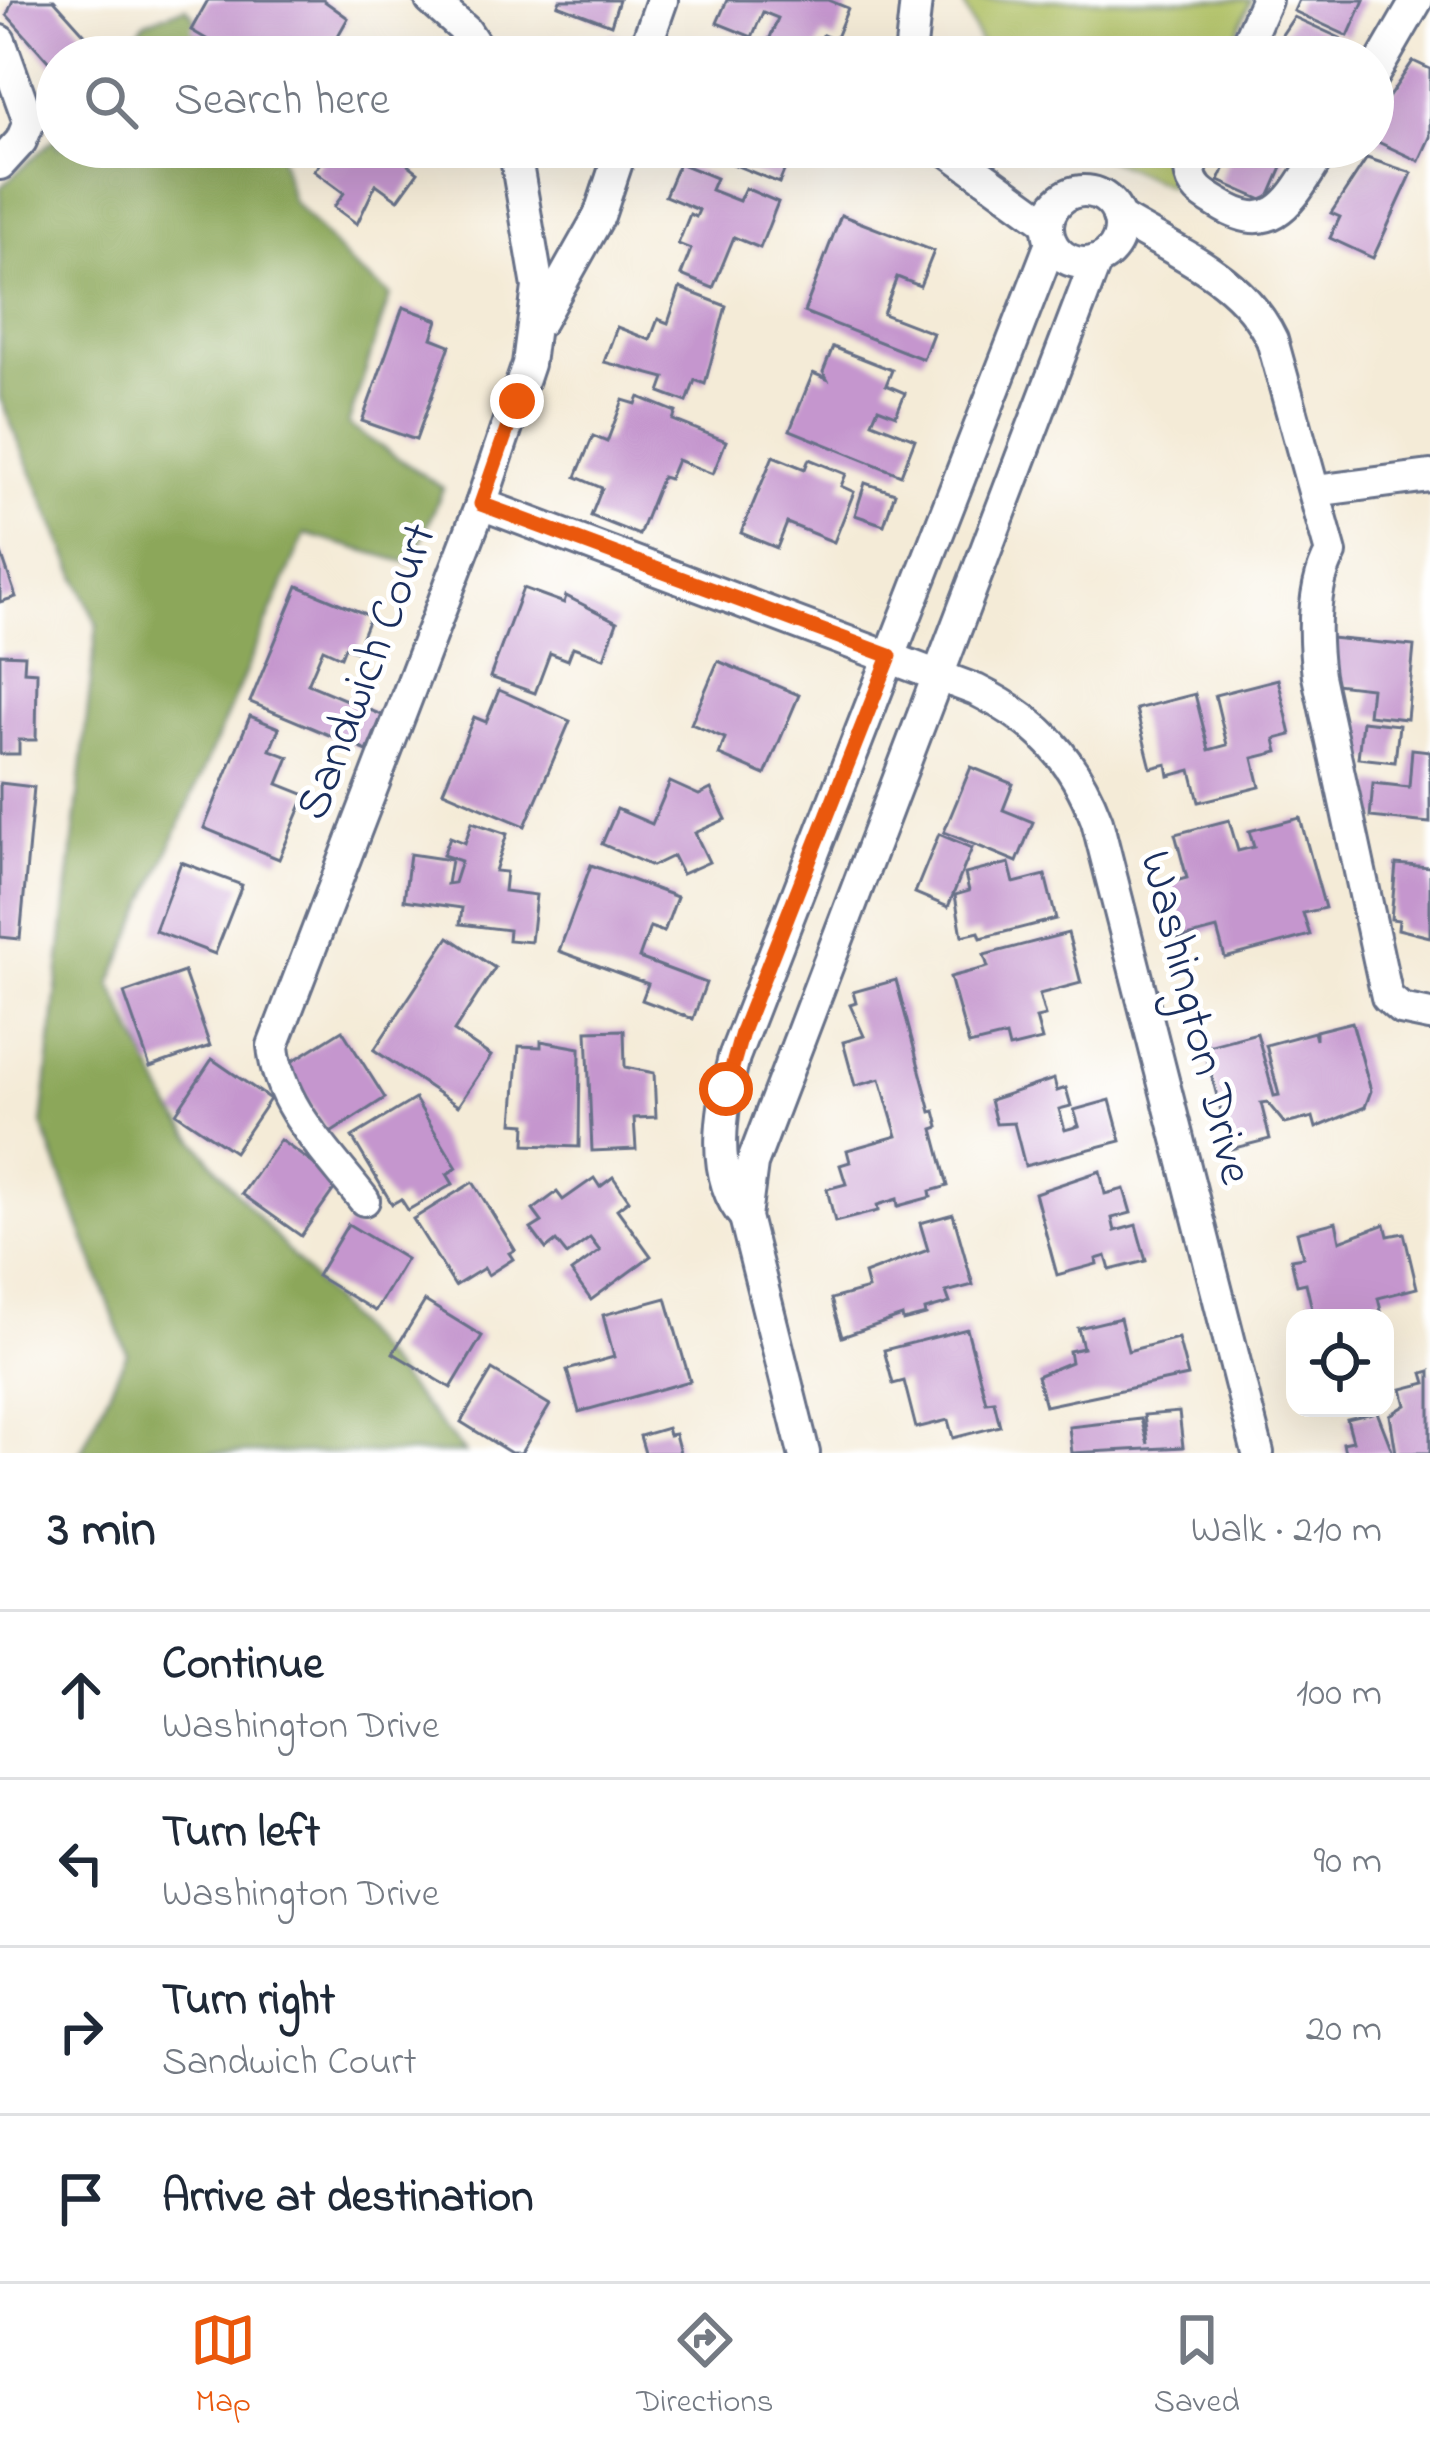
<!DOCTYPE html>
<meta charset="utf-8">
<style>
:root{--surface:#fff;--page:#f2f2f3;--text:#1f2937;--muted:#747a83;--line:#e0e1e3;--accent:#ea580c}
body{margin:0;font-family:"Indie Flower",sans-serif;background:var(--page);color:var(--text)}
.controls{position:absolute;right:36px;bottom:36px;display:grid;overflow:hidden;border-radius:24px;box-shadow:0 12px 48px #0002}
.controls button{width:108px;height:108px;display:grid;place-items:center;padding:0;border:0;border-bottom:3px solid var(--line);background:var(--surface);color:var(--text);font:60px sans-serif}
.stop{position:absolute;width:36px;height:36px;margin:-27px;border:9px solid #ea580c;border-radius:50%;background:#fff}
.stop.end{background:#ea580c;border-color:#fff;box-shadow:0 3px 12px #0008}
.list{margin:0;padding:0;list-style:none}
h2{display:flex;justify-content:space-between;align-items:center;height:156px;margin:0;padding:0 48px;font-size:51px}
h2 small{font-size:39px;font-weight:400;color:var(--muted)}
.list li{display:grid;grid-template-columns:78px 1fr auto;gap:36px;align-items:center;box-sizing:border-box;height:168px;padding:0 48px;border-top:3px solid var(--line)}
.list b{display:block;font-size:45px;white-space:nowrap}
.list p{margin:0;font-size:39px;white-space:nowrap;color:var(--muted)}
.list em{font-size:39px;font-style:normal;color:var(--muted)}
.icon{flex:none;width:66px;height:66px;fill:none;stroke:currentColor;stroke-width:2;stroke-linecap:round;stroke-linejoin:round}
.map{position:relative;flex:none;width:1430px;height:1453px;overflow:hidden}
.search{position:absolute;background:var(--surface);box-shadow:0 12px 48px #0002;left:36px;right:36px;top:36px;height:132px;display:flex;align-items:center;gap:30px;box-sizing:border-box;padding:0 42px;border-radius:66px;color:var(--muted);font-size:45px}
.sheet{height:828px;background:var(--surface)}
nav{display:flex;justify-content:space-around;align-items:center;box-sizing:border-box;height:168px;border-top:3px solid var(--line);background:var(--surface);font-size:33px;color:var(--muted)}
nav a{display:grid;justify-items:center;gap:6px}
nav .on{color:var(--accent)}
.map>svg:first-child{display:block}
.green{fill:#b0c165;stroke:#667862;stroke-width:3}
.forest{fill:#8ca75a;stroke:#546b5c;stroke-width:3}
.building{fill:#c596ce}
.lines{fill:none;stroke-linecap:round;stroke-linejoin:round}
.street-casing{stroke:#677188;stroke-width:36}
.street{stroke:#fff;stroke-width:30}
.route{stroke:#ea580c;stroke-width:15}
.labels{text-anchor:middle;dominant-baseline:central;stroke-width:10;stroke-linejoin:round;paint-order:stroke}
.street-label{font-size:48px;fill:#1b2f5e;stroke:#fff}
</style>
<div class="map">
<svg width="1430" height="1453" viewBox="0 0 1430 1453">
<rect width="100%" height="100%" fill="#fff"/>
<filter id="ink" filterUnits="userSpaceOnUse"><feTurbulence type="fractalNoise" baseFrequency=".00833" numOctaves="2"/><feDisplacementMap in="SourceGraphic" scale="24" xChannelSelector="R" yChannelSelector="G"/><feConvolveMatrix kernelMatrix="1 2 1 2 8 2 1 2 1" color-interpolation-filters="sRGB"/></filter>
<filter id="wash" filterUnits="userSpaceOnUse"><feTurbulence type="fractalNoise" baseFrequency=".004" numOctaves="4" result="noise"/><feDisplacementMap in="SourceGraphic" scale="48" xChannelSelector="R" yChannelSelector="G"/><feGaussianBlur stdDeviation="2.7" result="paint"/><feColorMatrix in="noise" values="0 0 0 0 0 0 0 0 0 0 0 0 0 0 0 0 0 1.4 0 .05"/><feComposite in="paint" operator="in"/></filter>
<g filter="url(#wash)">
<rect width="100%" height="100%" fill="#f4ebd7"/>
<g class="green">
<path d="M962 0H1251L1227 57H986Z"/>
<path d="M1080 147H1188L1171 187Z"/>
</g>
<g class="forest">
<path d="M186 7 194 17 204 57H121L145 22Z"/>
<path d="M57 136V147H278L292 200 353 267 390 295 348 425 443 488 412 564 305 534 111 984 171 1109 231 1186 465 1453H80L127 1353 42 1124 97 625 0 398V188Z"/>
</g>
<g id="blocks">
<g class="building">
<path d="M13 0H54L97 48 87 57H57V71L7 15Z"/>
<path d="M208 0H323L348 18 326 57H237L191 30Z"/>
<path d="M560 0H619L611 25 558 5Z"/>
<path d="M727 0H828L848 8 835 40 823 35 816 50 822 57H762L778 18 763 12 752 37 717 23Z"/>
<path d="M1299 0H1364L1348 36 1294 11Z"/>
<path d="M1294 17 1340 38 1331 57H1267Z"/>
<path d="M611 33 634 41 629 57H603Z"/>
<path d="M1413 61 1430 69V137L1419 161 1376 141 1385 120 1376 116Z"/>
<path d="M332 147H404L397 156 418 172 398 200 376 184 357 224 334 207 344 193 314 171Z"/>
<path d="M691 147H794L779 183Z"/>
<path d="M1226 147H1291L1267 202 1219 181 1230 156 1224 153Z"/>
<path d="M1367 158 1412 173 1373 258 1330 238 1340 217 1331 213Z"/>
<path d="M679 163 716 178 711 190 739 201 745 188 778 202 760 248 734 237 713 288 681 275 691 249 678 244 690 214 696 217 699 210 665 196Z"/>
<path d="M841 215 934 251 920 286 897 277 883 314 933 333 923 359 804 312Z"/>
<path d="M680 288 726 306 705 384 695 380 687 402 660 392 665 378 604 362 617 327 650 340 658 319 668 323Z"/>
<path d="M403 307 438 320 432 338 450 345 416 440 362 421Z"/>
<path d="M833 347 892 370 886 385 905 393 896 415 878 408 872 422 915 439 901 475 790 430 813 373 827 379 823 372Z"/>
<path d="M639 397 676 412 673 420 726 441 713 474 677 460 669 479 662 477 639 535 591 516 602 488 576 477 593 436 607 442 623 400 636 404Z"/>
<path d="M773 456 805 469 809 459 846 474 841 486 854 492 834 542 787 523 777 548 741 533Z"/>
<path d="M865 483 895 493 884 525 855 515Z"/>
<path d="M0 550 16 597 0 602Z"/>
<path d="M298 586 370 616 356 651 345 647 341 657 323 649 308 684 382 715 367 751 250 702Z"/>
<path d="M523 588 564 603 566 596 617 622 604 658 573 647 568 660 550 653 535 693 490 677Z"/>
<path d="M1330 638 1414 646 1407 719 1368 715 1371 688 1326 683Z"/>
<path d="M0 654 25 655 24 671 37 672 36 740H19V754H0Z"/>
<path d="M718 661 799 695 765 775 719 755 725 738 691 724Z"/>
<path d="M1278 679 1291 735 1275 739 1278 752 1253 758 1260 787 1199 802 1191 770 1169 776 1167 764 1151 768 1136 709 1195 694 1209 750 1227 745 1215 695Z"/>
<path d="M499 690 570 721 525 826 443 791 474 717 486 722Z"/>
<path d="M250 716 279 728 270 750 289 757 278 784 306 795 279 859 204 828Z"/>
<path d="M1362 721 1399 725 1395 762 1358 758Z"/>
<path d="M1412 749 1430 751V823L1370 817 1373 783 1409 787Z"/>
<path d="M971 767 1013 784 1003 810 1033 822 1017 862 944 832Z"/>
<path d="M670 782 699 795 711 789 726 819 695 833 709 862 682 874 673 856 652 866 602 844 617 809 652 824Z"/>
<path d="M0 783 34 787 20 939 0 937Z"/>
<path d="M1300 818 1325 908 1303 913 1310 935 1225 958 1217 929 1176 940 1161 885 1187 878 1175 834 1229 820 1238 851 1254 847 1249 831Z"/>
<path d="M472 822 507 834 495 871 506 872 504 891 536 895 531 942 508 940 509 930 460 924 462 908 404 900 410 854 451 860 447 884 454 883 461 861 443 855 450 837 465 843Z"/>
<path d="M939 834 972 848 948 907 915 893Z"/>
<path d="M181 862 242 885 215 954 155 931Z"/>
<path d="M1009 863 1014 883 1045 875 1056 919 981 938 979 932 962 936 955 895 969 891 965 874Z"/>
<path d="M1396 864 1430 867V937L1398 929 1399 920 1391 919Z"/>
<path d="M591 865 677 897 664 932 650 927 639 958 706 983 693 1019 642 1000 648 984 559 951Z"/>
<path d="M1068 933 1081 983 1039 994 1045 1016 1036 1018 1042 1040 1009 1048 1006 1036 969 1045 950 977 988 967 984 955Z"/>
<path d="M449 937 495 968 454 1031 491 1056 458 1106 374 1050Z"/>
<path d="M184 972 210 1046 150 1067 124 993Z"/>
<path d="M896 980 931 1112 935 1111 939 1127 933 1129 948 1186 930 1191 931 1197 898 1206 897 1199 877 1205 878 1211 835 1222 827 1189 846 1184 840 1165 850 1162 847 1150 897 1136 880 1079 855 1086 843 1042 864 1036 850 1005 856 1003 853 992Z"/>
<path d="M1352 1022 1371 1091 1365 1107 1316 1128 1313 1117 1285 1124 1267 1102 1261 1103 1270 1139 1231 1149 1204 1047 1257 1033 1274 1096 1279 1095 1266 1045 1314 1032 1316 1040V1031Z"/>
<path d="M342 1030 385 1098 329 1134 285 1066Z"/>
<path d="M624 1030 625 1067 654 1073 656 1117 634 1118 636 1149 592 1151 587 1031Z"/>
<path d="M541 1041 580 1048 579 1147 525 1145 526 1124 513 1123 519 1046 541 1047Z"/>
<path d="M212 1059 270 1099 234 1152 176 1113Z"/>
<path d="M1054 1079 1057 1091 1066 1088 1071 1106 1059 1109 1065 1130 1079 1126 1074 1110 1110 1100 1121 1141 1025 1166 1014 1123 996 1124 990 1100Z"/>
<path d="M415 1099 457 1168 447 1174 453 1184 408 1210 401 1199 392 1204 352 1137Z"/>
<path d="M280 1140 339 1182 301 1236 242 1194Z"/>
<path d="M1100 1171 1105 1194 1124 1189 1131 1213 1112 1218 1115 1231 1136 1225 1146 1261 1110 1270 1106 1256 1096 1259 1097 1264 1057 1275 1035 1193Z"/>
<path d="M613 1177 629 1200 617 1209 651 1256 591 1300 571 1272 600 1251 590 1238 567 1255 556 1241 546 1249 531 1229 542 1222 533 1210 557 1192 563 1200 594 1178 600 1187Z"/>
<path d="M473 1182 515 1250 509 1253 513 1259 488 1275 484 1268 455 1286 413 1219Z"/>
<path d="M953 1214 973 1285 946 1292 950 1303 925 1310 926 1315 903 1321 902 1316 842 1337 831 1299 868 1289 864 1274 928 1250 920 1223Z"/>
<path d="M1336 1222 1340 1241 1385 1224 1388 1236 1404 1233 1417 1288 1378 1298 1382 1315 1314 1318 1306 1283 1297 1285 1291 1259 1303 1257 1297 1232Z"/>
<path d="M348 1224 406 1259 375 1311 317 1276Z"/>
<path d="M666 1298 690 1381 579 1412 567 1370 614 1357 603 1315Z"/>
<path d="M425 1301 482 1336 451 1388 393 1353Z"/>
<path d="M1120 1318 1128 1351 1178 1338 1188 1376 1045 1406 1037 1376 1071 1362 1069 1351 1083 1348 1078 1328Z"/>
<path d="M967 1329 986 1402 994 1401 1000 1426 953 1438 948 1420 916 1428 904 1381 893 1384 884 1350Z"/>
<path d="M492 1370 550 1405 521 1453H511L461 1422Z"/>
<path d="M1430 1371V1453H1396L1390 1415 1406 1405 1402 1389 1426 1383 1423 1373Z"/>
<path d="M1179 1412 1183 1447 1072 1453 1069 1427 1141 1419 1148 1444 1144 1415Z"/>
<path d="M1377 1412 1393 1453H1345L1343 1443 1353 1441 1347 1419Z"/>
<path d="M667 1428 669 1435 675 1434 680 1453H645L640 1436Z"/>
</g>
</g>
</g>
<g filter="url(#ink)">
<use href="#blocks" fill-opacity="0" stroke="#677188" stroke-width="3"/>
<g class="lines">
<defs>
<g id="street">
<path d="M431 0 466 31 483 57"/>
<path d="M0 41 29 122 21 141 0 164"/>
<path d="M642 57 662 0"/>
<path d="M910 57 916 0"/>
<path d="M1241 57 1266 0"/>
<path d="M1373 76 1417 0"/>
<path d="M943 147 1048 223"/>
<path d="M1200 147 1190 170C1191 188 1204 195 1219 204 1279 242 1295 190 1325 147"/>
<circle cx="1084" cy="227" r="36"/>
<path d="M1118 217C1176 253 1242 276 1272 340L1331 553C1311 588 1313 637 1318 676L1387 997 1401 1009 1430 1015"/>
<path d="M540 321 599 216 622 147"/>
<path d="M1315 491 1430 476"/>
<path d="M481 504 976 690C1038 721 1073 757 1097 821L1258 1453"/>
<path d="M364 1200C328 1153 278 1106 273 1046L481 504 528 364 538 287 514 147"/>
<path d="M745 1217C708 1175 722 1106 734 1057L1051 243"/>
<path d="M804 1453 745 1217 752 1164 1096 261"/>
</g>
</defs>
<use href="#street" class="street-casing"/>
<use href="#street" class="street"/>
</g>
</g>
<g class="lines" filter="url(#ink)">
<path class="route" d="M517 401 481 504 890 656 743 1029 726 1089"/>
</g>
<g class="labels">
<g class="street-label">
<text transform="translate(368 672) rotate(-69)">Sandwich Court</text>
<text transform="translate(1194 1018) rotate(76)">Washington Drive</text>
</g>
</g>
</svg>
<div class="controls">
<button><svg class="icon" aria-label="locate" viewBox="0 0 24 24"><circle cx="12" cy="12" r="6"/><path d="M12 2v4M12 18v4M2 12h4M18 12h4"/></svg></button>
</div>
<div class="stop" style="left:726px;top:1089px"></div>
<div class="stop end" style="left:517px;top:401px"></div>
<div class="search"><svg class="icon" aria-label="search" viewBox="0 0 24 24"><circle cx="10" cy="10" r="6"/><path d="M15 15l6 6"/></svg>Search here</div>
</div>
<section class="sheet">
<h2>3 min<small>Walk · 210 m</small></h2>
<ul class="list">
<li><svg class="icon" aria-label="ahead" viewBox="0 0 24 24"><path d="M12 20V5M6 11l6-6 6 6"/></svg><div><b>Continue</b><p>Washington Drive</p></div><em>100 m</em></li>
<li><svg class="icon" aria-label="left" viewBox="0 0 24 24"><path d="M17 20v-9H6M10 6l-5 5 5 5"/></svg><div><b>Turn left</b><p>Washington Drive</p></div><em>90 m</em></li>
<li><svg class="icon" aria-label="right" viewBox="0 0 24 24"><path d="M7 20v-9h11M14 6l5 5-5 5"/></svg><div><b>Turn right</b><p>Sandwich Court</p></div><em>20 m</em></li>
<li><svg class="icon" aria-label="arrive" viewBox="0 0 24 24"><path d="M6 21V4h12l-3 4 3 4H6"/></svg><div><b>Arrive at destination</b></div></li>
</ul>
</section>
<nav>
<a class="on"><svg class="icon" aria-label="map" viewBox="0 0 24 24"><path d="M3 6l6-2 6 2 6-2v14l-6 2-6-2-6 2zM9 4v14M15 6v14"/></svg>Map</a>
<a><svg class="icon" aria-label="directions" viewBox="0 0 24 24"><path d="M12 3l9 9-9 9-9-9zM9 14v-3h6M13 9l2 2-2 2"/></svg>Directions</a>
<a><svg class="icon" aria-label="saved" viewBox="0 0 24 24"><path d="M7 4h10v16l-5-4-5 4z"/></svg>Saved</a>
</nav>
